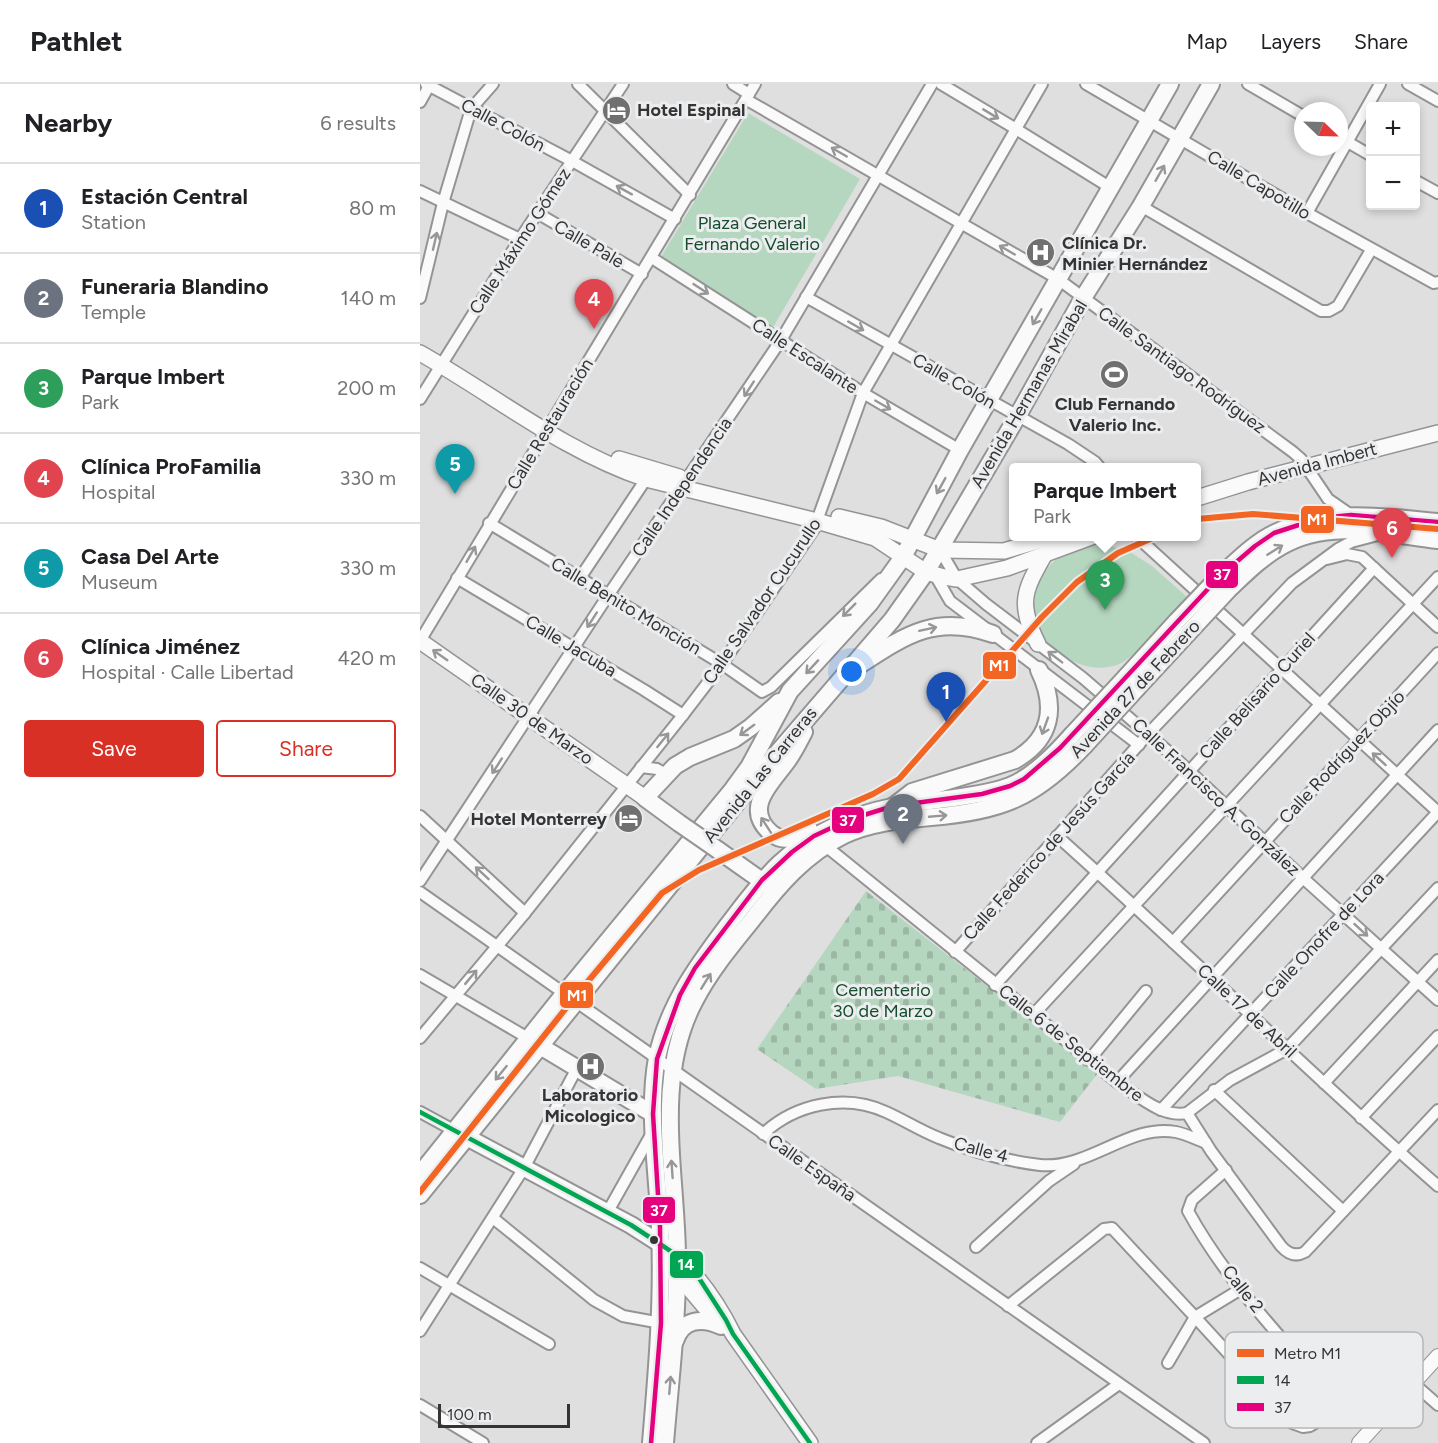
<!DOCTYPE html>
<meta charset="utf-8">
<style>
:root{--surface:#fff;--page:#f2f2f2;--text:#202124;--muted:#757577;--line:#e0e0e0;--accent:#d93025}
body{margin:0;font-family:Figtree,sans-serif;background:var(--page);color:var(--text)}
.controls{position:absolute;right:18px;top:18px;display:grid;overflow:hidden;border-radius:6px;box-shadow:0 3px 9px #0003}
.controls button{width:54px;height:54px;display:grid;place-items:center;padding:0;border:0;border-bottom:2px solid var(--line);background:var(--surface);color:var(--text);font:30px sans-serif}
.compass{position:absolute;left:874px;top:18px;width:54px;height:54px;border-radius:50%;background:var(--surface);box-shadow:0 3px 9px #0003;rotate:113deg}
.scale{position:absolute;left:18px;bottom:15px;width:132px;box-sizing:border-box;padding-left:6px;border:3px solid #343435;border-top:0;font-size:16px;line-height:21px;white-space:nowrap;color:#343435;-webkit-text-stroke:4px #ecedef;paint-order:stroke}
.you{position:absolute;left:432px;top:588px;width:21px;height:21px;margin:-15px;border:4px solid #fff;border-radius:50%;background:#1a73e8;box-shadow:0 0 0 9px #1a73e833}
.badge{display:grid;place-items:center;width:39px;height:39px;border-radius:50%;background:var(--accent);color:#fff;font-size:20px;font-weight:700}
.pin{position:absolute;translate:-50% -50px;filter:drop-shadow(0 2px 3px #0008)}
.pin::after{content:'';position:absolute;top:32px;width:21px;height:18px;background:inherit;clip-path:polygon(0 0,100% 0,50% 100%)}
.popup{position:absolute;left:589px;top:379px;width:192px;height:78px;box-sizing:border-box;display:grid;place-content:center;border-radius:6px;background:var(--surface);filter:drop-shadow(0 2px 4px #0005);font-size:20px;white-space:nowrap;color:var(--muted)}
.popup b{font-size:22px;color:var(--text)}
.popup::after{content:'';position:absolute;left:50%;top:100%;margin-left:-12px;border:12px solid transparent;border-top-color:var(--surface)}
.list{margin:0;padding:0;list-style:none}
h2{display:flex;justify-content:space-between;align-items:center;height:78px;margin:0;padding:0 24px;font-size:26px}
h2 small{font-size:20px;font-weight:400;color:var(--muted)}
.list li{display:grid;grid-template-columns:39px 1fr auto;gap:18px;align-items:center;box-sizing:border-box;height:90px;padding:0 24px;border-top:2px solid var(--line)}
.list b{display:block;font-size:22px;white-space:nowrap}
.list p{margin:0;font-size:20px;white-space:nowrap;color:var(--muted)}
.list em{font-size:20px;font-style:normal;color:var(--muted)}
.actions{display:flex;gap:12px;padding:18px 24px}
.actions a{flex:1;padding:14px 0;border:2px solid var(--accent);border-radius:6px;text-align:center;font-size:21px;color:var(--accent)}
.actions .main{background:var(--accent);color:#fff}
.map{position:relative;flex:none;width:1018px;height:1359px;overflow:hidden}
header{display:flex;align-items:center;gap:36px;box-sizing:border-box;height:84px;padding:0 30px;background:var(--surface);border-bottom:2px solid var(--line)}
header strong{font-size:28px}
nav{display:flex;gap:33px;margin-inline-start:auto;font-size:21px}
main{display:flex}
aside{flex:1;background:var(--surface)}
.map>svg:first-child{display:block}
.cemetery{fill:url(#cemetery-stones)}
.park{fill:#b5d6bf}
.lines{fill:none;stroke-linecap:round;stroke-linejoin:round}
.minor-casing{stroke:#949495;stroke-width:14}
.tertiary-casing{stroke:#949495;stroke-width:16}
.secondary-casing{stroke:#949495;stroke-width:18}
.primary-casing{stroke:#949495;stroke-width:20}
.minor{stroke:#fafafa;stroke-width:10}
.tertiary{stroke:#fafafa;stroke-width:14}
.secondary{stroke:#fafafa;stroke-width:15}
.primary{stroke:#fafafa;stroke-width:16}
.primary-bridge-casing{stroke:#949495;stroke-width:20;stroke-linecap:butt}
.primary-bridge{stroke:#fafafa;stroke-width:16}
.bus-1-casing{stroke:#ecedef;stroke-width:9}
.bus-2-casing{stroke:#ecedef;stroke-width:9}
.bus-1{stroke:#00a651;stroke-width:4.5}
.bus-2{stroke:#e5007d;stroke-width:4.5}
.metro-1-casing{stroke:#ecedef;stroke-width:10}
.metro-1{stroke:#f26522;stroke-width:6}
.oneway{stroke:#979798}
.bus-dot{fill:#343435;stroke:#ecedef;stroke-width:2}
.labels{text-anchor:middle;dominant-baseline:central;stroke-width:6;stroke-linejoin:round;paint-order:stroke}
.poi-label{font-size:18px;font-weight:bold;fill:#343435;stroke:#ecedef;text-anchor:start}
.street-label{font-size:18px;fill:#343435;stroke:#ecedef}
.park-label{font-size:18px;fill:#134d2b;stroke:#ecedef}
.key{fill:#ecedef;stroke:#b5b6b7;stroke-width:1.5}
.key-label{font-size:16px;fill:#343435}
.line-badge{stroke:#ecedef;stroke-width:2}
.badge-label{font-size:16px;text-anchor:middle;font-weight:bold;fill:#fff}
</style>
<header>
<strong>Pathlet</strong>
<nav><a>Map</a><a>Layers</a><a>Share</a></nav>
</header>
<main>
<aside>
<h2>Nearby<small>6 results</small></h2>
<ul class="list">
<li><span class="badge" style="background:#1a4fb4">1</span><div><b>Estación Central</b><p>Station</p></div><em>80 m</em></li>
<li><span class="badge" style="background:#6b7280">2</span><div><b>Funeraria Blandino</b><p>Temple</p></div><em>140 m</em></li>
<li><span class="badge" style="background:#2e9e5b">3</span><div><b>Parque Imbert</b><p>Park</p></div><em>200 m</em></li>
<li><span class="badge" style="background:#e0444e">4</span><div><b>Clínica ProFamilia</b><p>Hospital</p></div><em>330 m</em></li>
<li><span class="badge" style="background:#0f9aa8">5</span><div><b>Casa Del Arte</b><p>Museum</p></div><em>330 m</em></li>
<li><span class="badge" style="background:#e0444e">6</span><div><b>Clínica Jiménez</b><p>Hospital · Calle Libertad</p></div><em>420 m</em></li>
</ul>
<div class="actions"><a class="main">Save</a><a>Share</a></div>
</aside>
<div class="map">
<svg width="1018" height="1359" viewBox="0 0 1018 1359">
<defs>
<pattern id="cemetery-stones" width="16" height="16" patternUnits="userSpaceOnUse" patternTransform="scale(1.5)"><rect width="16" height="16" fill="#b5d6bf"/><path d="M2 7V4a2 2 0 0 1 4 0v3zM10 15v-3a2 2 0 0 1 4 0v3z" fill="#9cb8a5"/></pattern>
</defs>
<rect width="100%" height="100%" fill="#dfdfe0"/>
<path class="cemetery" d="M446 807 678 989 640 1038 478 992 396 1005 337 965Z"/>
<g class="park">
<path d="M328 29 440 95 352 245 241 173Z"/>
<path d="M684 460 710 468 732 482 767 513C753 528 716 574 699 580 668 593 629 570 616 540 612 531 614 518 616 509 625 474 650 462 684 460Z"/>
</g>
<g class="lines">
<defs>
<g id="minor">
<path d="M6 0 152 77 255 135"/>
<path d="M158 0 270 111"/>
<path d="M313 0 329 10"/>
<path d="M521 0 596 45 691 104"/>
<path d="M666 0 887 129 1014 199 1018 198"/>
<path d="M828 0 883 32"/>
<path d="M988 0 1018 17"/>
<path d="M327 16 638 195 873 368 881 375 908 415 931 431"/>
<path d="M0 18 10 0"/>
<path d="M919 53 950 71"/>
<path d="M996 97 1018 109"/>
<path d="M0 107 100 155"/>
<path d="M721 122 901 227H909L918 222 951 166"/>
<path d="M117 129 222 190"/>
<path d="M887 129 960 0"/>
<path d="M232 174 443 309 540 366"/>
<path d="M386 213 648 360 675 378 680 384"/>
<path d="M0 214 23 119 51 25 73 0"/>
<path d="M0 315 100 155 203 0"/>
<path d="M69 439 302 580 342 608 351 603 461 495"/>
<path d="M716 452 1018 728"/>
<path d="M520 466 537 495 566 520 663 594 750 669 883 794 1018 916"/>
<path d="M907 475 927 470 942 473 1018 543"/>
<path d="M515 491 530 517 719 661"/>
<path d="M37 494 224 606 263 631"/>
<path d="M160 494 226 395 227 391"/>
<path d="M0 557 335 0"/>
<path d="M221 683 237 685 246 690"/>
<path d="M0 732 105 829"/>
<path d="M637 752C766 867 888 988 1018 1102"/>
<path d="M402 759 697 998C718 1011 741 1034 767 1029"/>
<path d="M0 797 189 510 361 256 512 0"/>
<path d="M0 808 784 1359"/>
<path d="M753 858 1018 569"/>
<path d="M535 868 728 650 872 499 918 465 931 458 954 452"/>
<path d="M0 891 113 957"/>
<path d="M575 901 954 484"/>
<path d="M614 930 1018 493"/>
<path d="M0 954 105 829 263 631 302 580 394 445 443 309 622 0"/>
<path d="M670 975 726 907"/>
<path d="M697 998 1018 646"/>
<path d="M904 999 1018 876"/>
<path d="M794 1006 923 1127"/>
<path d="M741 1026 1018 728"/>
<path d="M0 1028 35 1047"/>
<path d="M767 1029 791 1067 861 1162C868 1170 876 1173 885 1168L1018 1026"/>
<path d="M767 1029 810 996 867 965 1018 804"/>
<path d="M941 1034 1018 952"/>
<path d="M343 1050C375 1020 425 1009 466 1028 484 1036 501 1047 519 1054 550 1067 587 1077 620 1081 668 1086 710 1039 756 1048 766 1050 776 1055 786 1059"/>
<path d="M806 1086 772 1116 768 1127C808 1200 868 1261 922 1323"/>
<path d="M187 1129 232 1049"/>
<path d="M73 1134 174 1216 203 1232 241 1239"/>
<path d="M556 1163 629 1097 654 1080"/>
<path d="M0 1184 129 1260"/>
<path d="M821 1205 775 1233 872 1339 883 1343 890 1342 922 1323 959 1305 965 1306 977 1316"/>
<path d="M588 1222 684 1145 692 1144 775 1233 748 1279"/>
<path d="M0 1247 104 1084 157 984"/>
<path d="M993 1299 1018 1321"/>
<path d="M0 1321 63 1359"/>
<path d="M617 1359 699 1300"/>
</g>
<path id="tertiary" d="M939 1359 1018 1272"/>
<g id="secondary">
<path d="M0 269C76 312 143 367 226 395L397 437 455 454 506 488 524 493 537 495 587 484 674 452"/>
<path d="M199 375 259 393"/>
<path d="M777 414 828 398 1018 349"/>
<path d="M419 433 461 443 520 466 584 467 635 452"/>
<path d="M0 557 225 714"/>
<path d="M618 560C598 520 603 508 625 470"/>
<path d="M258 1172C280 1195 299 1221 313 1250L390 1359"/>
<path d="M250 1186 257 1190 300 1241"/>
</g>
<g id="primary">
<path d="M800 492C817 477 834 459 855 449 906 424 963 433 1018 438"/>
<path d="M810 504C826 489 842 473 860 463 908 434 966 450 1018 456"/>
<path d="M441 580C487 550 517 530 573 550"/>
<path d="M706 593 757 537"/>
<path d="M718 603 768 549"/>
<path d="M384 648C378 659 373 670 365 680 350 700 323 725 351 749 364 760 376 753 389 745"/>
<path d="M474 722 492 708 595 676C632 655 637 623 619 586"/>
<path d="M259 739 225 714 255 682 270 673 314 655 331 643 359 618"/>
<path d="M298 766 349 802"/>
<path d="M120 962 233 1030"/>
<path d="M39 1049 211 1141 247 1164"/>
<path d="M0 1090 144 910 313 705 329 683 370 607 450 519 483 473 540 366 750 0"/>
<path d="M0 1111 347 681 472 536 506 488 597 333 663 214 721 122 791 0"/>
<path d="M255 1257C262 1235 282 1233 301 1242"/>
<path d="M231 1359C237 1288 243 1217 240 1145 238 1091 227 1028 237 974 248 920 281 876 314 833 346 791 369 763 419 740 455 723 494 719 534 714 553 711 572 709 590 702 614 692 635 670 652 651"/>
<path d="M245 1359C250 1297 258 1234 257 1171 256 1087 233 994 275 916 290 887 311 862 332 836 358 802 385 770 424 751 452 738 481 736 511 733 582 727 615 714 664 662"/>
</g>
</defs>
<use href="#minor" class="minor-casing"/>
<use href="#tertiary" class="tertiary-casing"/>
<use href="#secondary" class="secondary-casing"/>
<use href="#primary" class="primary-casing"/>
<use href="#minor" class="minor"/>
<use href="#tertiary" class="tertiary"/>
<use href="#secondary" class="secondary"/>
<use href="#primary" class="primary"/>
<defs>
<g id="primary-bridge">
<path d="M757 537 800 492"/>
<path d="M768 549 810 504"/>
<path d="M652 651 706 593"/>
<path d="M664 662 718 603"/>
<path d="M259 739 298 766"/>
</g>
</defs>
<use href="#primary-bridge" class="primary-bridge-casing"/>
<use href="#primary-bridge" class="primary-bridge"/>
<defs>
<path id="bus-1" d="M0 1028 211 1141 240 1160 258 1172 277 1191 306 1236 313 1250 390 1359"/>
<path id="bus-2" d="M231 1359 241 1239 240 1143 233 1030 237 975 260 911 275 884 342 796 372 768 394 752 428 736 473 722 562 710 590 702 604 695 640 664 800 492 835 462 854 449 900 434 931 431 1018 438"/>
</defs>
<use href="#bus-1" class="bus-1-casing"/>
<use href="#bus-2" class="bus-2-casing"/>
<use href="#bus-1" class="bus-1"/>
<use href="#bus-2" class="bus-2"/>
<defs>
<g id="metro-1">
<path d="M777 435 833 430 1018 445"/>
<path d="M0 1108 154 914 242 809 279 786 453 710 479 695 622 533 657 498 698 469 737 452"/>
</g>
</defs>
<use href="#metro-1" class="metro-1-casing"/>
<use href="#metro-1" class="metro-1"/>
</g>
<defs><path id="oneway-shaft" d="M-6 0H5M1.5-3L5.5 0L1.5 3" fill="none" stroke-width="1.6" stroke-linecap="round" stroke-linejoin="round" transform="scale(1.5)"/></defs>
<g class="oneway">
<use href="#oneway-shaft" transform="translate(571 30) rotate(31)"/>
<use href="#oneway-shaft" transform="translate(419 68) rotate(-150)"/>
<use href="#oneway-shaft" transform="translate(740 89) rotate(-60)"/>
<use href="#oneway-shaft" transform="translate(204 106) rotate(-151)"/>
<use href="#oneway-shaft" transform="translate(15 157) rotate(-77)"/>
<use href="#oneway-shaft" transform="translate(587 166) rotate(-150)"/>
<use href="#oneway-shaft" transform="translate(281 205) rotate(33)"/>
<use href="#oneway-shaft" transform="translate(617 233) rotate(120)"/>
<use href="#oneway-shaft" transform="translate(436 242) rotate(30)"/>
<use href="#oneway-shaft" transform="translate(329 305) rotate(123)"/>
<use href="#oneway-shaft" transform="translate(463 321) rotate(30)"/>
<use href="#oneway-shaft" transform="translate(521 402) rotate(119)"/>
<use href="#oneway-shaft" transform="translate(855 466) rotate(-32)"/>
<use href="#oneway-shaft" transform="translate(51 470) rotate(-60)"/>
<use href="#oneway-shaft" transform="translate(429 526) rotate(135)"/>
<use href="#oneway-shaft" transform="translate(172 536) rotate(123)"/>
<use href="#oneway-shaft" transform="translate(508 545) rotate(-12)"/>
<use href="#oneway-shaft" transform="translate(20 571) rotate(-145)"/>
<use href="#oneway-shaft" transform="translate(635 573) rotate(-143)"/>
<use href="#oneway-shaft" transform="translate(392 583) rotate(133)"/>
<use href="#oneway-shaft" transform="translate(625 642) rotate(110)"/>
<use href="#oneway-shaft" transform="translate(327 646) rotate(144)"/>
<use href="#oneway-shaft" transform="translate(243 656) rotate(-51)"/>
<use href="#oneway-shaft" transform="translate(959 675) rotate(-138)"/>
<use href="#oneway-shaft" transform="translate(77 682) rotate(123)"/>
<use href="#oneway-shaft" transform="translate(518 732) rotate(-5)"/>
<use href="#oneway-shaft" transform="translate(346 741) rotate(-123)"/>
<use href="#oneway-shaft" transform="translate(62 789) rotate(-137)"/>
<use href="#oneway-shaft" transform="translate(941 846) rotate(42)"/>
<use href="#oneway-shaft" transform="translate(51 893) rotate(-50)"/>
<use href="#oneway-shaft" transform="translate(286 897) rotate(-58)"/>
<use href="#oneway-shaft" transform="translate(81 989) rotate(129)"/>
<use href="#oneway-shaft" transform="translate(252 1085) rotate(-94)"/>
<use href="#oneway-shaft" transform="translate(250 1301) rotate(-85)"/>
</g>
<defs>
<symbol id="hotel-disc" viewBox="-11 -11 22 22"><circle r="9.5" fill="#707071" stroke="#ecedef"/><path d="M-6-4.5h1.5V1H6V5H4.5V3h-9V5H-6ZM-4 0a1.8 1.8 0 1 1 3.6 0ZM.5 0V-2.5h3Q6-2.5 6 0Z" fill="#fff"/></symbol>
<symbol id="hospital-disc" viewBox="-11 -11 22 22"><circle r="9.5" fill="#707071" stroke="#ecedef"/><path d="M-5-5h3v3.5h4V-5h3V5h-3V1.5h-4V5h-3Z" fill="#fff"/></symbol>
<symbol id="stadium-disc" viewBox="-11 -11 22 22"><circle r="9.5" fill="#707071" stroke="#ecedef"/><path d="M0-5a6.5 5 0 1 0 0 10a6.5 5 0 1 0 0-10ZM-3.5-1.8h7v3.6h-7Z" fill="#fff"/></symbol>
</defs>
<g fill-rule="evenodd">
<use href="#hotel-disc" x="180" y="10" width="33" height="33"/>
<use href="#hospital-disc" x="604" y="152" width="33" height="33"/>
<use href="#stadium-disc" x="678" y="274" width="33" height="33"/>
<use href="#hotel-disc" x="192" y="718" width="33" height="33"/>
<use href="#hospital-disc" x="154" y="966" width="33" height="33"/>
</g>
<circle class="bus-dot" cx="234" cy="1156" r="5"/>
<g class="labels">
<g class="poi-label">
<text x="217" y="26">Hotel Espinal</text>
<text x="642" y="159">Clínica Dr.<tspan x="642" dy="21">Minier Hernández</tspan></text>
<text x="695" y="320" text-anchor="middle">Club Fernando<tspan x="695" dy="21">Valerio Inc.</tspan></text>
<text x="187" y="735" text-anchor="end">Hotel Monterrey</text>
<text x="170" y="1011" text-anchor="middle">Laboratorio<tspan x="170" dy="21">Micologico</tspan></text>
</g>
<g class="street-label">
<text transform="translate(83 41) rotate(28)">Calle Colón</text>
<text transform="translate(839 101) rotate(31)">Calle Capotillo</text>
<text transform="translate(100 157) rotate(-57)">Calle Máximo Gómez</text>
<text transform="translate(169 160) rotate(30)">Calle Pale</text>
<text transform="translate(385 272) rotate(33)">Calle Escalante</text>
<text transform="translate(762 286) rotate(36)">Calle Santiago Rodríguez</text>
<text transform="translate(534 297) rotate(30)">Calle Colón</text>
<text transform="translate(609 310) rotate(-60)">Avenida Hermanas Mirabal</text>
<text transform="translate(130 340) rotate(-59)">Calle Restauración</text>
<text transform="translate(897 380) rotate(-15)">Avenida Imbert</text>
<text transform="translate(262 403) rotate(-56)">Calle Independencia</text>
<text transform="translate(342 517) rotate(-56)">Calle Salvador Cucurullo</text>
<text transform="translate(206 522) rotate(31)">Calle Benito Monción</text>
<text transform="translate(151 562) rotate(31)">Calle Jacuba</text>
<text transform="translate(715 605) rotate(-47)">Avenida 27 de Febrero</text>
<text transform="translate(837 612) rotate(-48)">Calle Belisario Curiel</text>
<text transform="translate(112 635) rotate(35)">Calle 30 de Marzo</text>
<text transform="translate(922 673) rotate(-47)">Calle Rodríguez Objío</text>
<text transform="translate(340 691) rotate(-51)">Avenida Las Carreras</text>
<text transform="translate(796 713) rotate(43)">Calle Francisco A. González</text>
<text transform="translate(629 762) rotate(-48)">Calle Federico de Jesús García</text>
<text transform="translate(904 851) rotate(-47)">Calle Onofre de Lora</text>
<text transform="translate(827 927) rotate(43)">Calle 17 de Abril</text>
<text transform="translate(651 959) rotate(38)">Calle 6 de Septiembre</text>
<text transform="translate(561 1066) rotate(15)">Calle 4</text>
<text transform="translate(392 1084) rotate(35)">Calle España</text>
<text transform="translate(823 1205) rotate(52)">Calle 2</text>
</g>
<g class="park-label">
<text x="332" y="139">Plaza General<tspan x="332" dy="21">Fernando Valerio</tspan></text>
<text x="463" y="906">Cementerio<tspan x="463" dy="21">30 de Marzo</tspan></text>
</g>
</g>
<rect x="805" y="1248" width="198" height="96" rx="9" class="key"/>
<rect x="817" y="1265" width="27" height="8" fill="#f26522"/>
<rect x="817" y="1292" width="27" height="8" fill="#00a651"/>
<rect x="817" y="1319" width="27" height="8" fill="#e5007d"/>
<g class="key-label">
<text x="854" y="1275">Metro M1</text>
<text x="854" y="1302">14</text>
<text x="854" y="1329">37</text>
</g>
<g class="line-badge">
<rect x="880" y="421" width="35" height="29" rx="6" fill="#f26522"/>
<rect x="785" y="476" width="34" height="29" rx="6" fill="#e5007d"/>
<rect x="562" y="567" width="35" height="29" rx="6" fill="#f26522"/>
<rect x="411" y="722" width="34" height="28" rx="6" fill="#e5007d"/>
<rect x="139" y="897" width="35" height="28" rx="6" fill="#f26522"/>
<rect x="222" y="1112" width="34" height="28" rx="6" fill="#e5007d"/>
<rect x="249" y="1166" width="35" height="29" rx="6" fill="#00a651"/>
</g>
<g class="badge-label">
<text x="897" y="441">M1</text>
<text x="802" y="496">37</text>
<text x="579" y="587">M1</text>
<text x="428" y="742">37</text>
<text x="157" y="917">M1</text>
<text x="239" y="1132">37</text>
<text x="266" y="1186">14</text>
</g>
</svg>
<div class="controls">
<button>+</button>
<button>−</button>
</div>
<svg class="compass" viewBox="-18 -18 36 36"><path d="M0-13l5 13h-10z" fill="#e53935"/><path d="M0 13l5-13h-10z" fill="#757577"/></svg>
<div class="scale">100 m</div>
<div class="you"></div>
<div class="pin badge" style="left:526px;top:638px;background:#1a4fb4">1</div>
<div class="pin badge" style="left:483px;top:760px;background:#6b7280">2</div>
<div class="pin badge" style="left:685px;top:526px;background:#2e9e5b">3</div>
<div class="popup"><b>Parque Imbert</b>Park</div>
<div class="pin badge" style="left:174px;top:245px;background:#e0444e">4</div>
<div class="pin badge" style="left:35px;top:410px;background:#0f9aa8">5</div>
<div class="pin badge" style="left:972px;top:474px;background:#e0444e">6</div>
</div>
</main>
